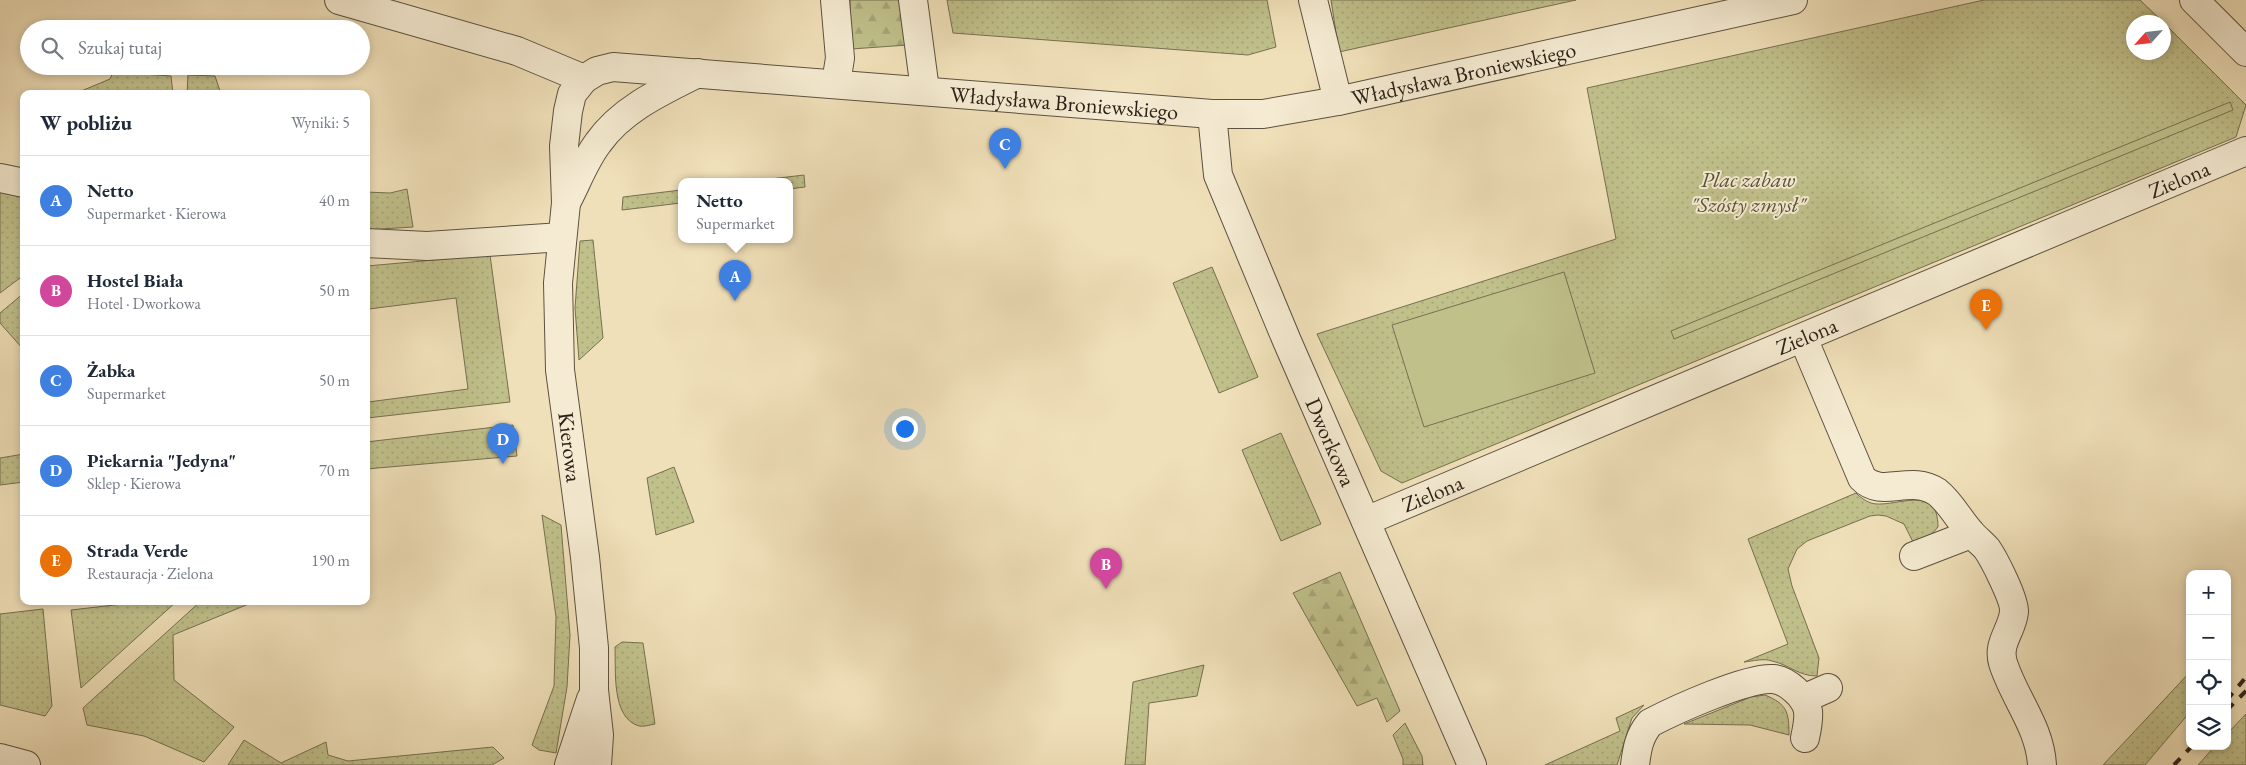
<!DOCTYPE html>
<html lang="pl">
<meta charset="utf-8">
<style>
:root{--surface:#fff;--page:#f6f6f7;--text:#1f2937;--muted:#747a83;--line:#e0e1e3;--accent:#0b8043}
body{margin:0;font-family:"EB Garamond",serif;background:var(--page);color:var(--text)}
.controls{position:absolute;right:15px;bottom:15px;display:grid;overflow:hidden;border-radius:10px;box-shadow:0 2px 8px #0003}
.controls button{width:45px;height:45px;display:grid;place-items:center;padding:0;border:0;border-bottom:1px solid var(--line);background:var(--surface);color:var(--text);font:25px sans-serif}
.compass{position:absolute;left:2126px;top:15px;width:45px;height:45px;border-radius:50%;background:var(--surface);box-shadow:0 2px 8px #0003;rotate:243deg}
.you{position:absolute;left:904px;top:428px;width:18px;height:18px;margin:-12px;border:4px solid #fff;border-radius:50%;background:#1a73e8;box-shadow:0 0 0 8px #1a73e833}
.badge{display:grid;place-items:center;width:32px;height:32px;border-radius:50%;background:var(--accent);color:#fff;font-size:16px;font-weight:700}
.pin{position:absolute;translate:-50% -41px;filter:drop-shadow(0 1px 2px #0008)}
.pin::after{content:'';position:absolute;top:26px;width:18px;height:15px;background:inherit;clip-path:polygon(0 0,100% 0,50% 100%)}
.popup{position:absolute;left:678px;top:178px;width:115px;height:65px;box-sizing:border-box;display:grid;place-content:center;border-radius:10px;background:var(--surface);filter:drop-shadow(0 1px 4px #0005);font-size:16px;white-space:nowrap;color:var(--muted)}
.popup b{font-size:19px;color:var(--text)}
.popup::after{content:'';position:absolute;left:50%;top:100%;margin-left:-10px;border:10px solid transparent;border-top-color:var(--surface)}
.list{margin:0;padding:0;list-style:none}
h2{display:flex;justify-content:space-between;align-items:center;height:65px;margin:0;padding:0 20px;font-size:21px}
h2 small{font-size:16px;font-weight:400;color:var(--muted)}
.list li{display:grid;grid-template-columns:32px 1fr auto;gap:15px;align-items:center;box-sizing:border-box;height:90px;padding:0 20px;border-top:1px solid var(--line)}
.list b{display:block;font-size:19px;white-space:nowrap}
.list p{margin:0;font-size:16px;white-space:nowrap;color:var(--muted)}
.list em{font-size:16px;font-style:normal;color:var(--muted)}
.icon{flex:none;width:28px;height:28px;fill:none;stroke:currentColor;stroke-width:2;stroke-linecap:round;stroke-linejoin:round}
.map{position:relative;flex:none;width:2246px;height:765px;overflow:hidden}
.search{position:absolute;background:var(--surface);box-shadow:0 2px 8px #0003;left:20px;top:20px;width:350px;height:55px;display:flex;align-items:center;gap:12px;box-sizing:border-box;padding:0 18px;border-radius:28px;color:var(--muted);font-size:19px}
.panel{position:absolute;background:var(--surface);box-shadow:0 2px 8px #0003;left:20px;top:90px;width:350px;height:515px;border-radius:10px}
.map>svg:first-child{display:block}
.grass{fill:url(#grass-dots);stroke:#767052}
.forest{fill:url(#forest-firs);stroke:#767052}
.garden{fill:#c0c08b;stroke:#767052}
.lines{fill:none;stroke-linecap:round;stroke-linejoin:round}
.minor-casing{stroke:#5c5140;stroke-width:30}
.minor{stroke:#f5ebd2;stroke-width:28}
.rail{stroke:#2b2118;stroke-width:4;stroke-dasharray:9 9;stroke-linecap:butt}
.labels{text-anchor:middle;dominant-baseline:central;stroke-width:4;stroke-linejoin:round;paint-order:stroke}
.street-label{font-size:22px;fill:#2b2118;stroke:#f5ebd2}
.park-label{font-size:22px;font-style:italic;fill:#58513a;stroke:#f5ebd2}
</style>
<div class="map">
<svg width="2246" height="765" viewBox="0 0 2246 765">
<defs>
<pattern id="grass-dots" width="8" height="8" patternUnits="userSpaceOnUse" patternTransform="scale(1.25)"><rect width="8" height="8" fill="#c0c08b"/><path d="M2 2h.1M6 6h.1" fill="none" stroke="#a5a577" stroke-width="1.8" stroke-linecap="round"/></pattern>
<pattern id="forest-firs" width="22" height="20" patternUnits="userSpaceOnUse" patternTransform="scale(1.25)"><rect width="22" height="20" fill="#c0c08b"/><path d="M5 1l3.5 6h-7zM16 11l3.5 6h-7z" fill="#a5a577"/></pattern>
</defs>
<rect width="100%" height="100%" fill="#f0e0b9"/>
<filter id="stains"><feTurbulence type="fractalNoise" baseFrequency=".004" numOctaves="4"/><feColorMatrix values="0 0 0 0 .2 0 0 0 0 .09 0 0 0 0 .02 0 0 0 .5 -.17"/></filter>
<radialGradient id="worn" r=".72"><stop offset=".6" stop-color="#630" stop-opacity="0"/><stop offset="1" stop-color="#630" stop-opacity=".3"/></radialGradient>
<g class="grass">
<path d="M947 0H1267L1276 47 1248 55 953 33Z"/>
<path d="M1331 0H1576L1339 52Z"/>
<path d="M1984 0H2140L2163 22H2134V52H2164V23L2246 105 2236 137 1402 483 1381 471 1317 334 1616 239 1587 88Z"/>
<path d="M113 72 171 76 173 94H74L110 79Z"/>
<path d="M188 75 215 76 221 94H187Z"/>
<path d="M804 175 805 187 789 189V182H746Z"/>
<path d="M0 189 24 191V275L0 293Z"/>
<path d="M407 189 413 227 366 230V192L390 193Z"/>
<path d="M681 190V203L622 210 623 197Z"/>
<path d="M593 240 603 338 579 360 575 308 580 241Z"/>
<path d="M490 255 510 402 367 418 368 402 468 389 456 298 369 309 367 266Z"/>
<path d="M1212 267 1258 377 1219 393 1173 283Z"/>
<path d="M24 293V350L0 323V313Z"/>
<path d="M513 425 517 456 366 469V442Z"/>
<path d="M1281 433 1321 524 1281 541 1242 450Z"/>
<path d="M24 454V482L0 485V458Z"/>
<path d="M674 467 694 522 656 535 647 478Z"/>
<path d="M1856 493C1861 498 1869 504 1877 504 1902 505 1938 485 1938 527L1932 534 1913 542 1904 524 1886 516 1878 515 1870 516 1807 541 1797 549 1788 569 1792 586 1819 658 1817 676C1798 676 1790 665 1772 661 1764 658 1753 661 1744 662L1788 644 1748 539Z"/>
<path d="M542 515 561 525 570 635 567 687 556 753 539 750 532 745 554 686 556 617Z"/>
<path d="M149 601H177L81 688 71 610Z"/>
<path d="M201 601H256L173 635 174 680 234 727 204 762 144 736 87 725 83 708Z"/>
<path d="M43 609 52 706 45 716 0 705V614Z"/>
<path d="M622 642 643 643 655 724C650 725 643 727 639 726 611 718 616 670 615 647Z"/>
<path d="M1204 665 1197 696 1149 703 1145 765H1125L1133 682Z"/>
<path d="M2190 672V712L2145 765H2103Z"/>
<path d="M1765 695C1787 704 1789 712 1789 735L1750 725 1684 724 1751 697Z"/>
<path d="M1644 705 1632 718 1617 765H1545L1620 731 1616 718Z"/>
<path d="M2246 714V765H2198L2215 746H2227V734Z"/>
<path d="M1405 723 1422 756 1423 765H1403V759L1393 735Z"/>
<path d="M244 740 281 763 326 742 328 755 348 761 493 747 504 758 492 765H228Z"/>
</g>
<g class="forest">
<path d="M850 0H902L908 45 851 49Z"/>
<path d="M1340 572 1400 711 1387 722 1377 698 1357 706 1293 593Z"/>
</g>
<g class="garden">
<path d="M2230 102 2233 110 1674 339 1671 331Z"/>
<path d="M1564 272 1595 373 1424 427 1392 325Z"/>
</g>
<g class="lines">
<defs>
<g id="minor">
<path d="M339 0 517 51 584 79"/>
<path d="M835 0 840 58 836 83"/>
<path d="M913 0 925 90"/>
<path d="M1313 0 1338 101"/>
<path d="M2194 0 2246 52"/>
<path id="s1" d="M1212 114 1218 175 1287 341 1472 765"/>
<path d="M0 178 24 183"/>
<path d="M567 201C577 182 585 160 598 143 622 109 662 91 698 73"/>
<path d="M366 243 427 246 562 237"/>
<path d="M1803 338 1862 478C1882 499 1910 474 1937 492 1951 503 1959 520 1971 533 1976 539 1982 543 1987 549 1994 559 2015 600 2014 612 2012 631 1997 643 2003 663 2014 698 2040 727 2042 765"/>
<path id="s2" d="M1366 521 2246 151"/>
<path d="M1914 556 1971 534"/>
<path d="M1803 699 1828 688"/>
<path d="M0 758 26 765"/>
<path d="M569 765 591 699"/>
<path id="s3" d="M597 765 599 735 594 690V648L585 557 560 370 558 283 566 203 564 146 568 111 572 94 584 79 597 71 613 67 1212 114H1263L1338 101 1793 0"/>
<path d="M1635 765C1637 749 1639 736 1650 723 1675 710 1747 677 1773 679 1787 680 1806 697 1808 711 1809 719 1807 729 1805 738"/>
</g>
</defs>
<use href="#minor" class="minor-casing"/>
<use href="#minor" class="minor"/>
<g class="rail">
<path d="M2227 700 2246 677"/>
<path d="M2227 710 2246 691"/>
<path d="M2174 765 2192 746"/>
</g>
</g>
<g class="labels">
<g class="street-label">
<text stroke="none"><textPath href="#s3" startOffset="1582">Władysława Broniewskiego</textPath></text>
<text stroke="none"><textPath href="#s3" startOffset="1178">Władysława Broniewskiego</textPath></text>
<text stroke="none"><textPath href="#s2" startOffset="882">Zielona</textPath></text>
<text stroke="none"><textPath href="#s2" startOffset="478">Zielona</textPath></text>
<text stroke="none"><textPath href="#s1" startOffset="351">Dworkowa</textPath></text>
<text transform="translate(570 447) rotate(83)">Kierowa</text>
<text stroke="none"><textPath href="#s2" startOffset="72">Zielona</textPath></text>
</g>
<g class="park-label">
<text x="1748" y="179">Plac zabaw<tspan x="1748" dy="25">"Szósty zmysł"</tspan></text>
</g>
</g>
<rect width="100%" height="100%" filter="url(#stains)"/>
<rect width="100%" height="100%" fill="url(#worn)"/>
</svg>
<div class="controls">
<button>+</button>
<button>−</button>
<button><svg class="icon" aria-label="locate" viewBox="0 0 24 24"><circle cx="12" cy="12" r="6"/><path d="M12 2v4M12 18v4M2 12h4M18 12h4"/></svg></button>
<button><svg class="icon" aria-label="layers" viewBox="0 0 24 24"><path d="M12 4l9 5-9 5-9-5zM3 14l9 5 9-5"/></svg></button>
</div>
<svg class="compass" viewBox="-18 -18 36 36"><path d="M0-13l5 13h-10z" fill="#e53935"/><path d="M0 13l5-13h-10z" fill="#747a83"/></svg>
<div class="you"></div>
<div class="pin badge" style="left:735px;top:301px;background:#3f7fe0">A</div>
<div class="popup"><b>Netto</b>Supermarket</div>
<div class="pin badge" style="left:1106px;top:589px;background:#d1479c">B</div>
<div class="pin badge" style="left:1005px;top:169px;background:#3f7fe0">C</div>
<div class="pin badge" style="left:503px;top:464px;background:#3f7fe0">D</div>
<div class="pin badge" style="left:1986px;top:330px;background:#e8710a">E</div>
<div class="search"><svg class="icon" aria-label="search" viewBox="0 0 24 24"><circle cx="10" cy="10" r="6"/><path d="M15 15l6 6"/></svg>Szukaj tutaj</div>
<section class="panel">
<h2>W pobliżu<small>Wyniki: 5</small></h2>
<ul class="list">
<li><span class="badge" style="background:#3f7fe0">A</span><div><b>Netto</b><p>Supermarket · Kierowa</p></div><em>40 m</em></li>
<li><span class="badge" style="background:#d1479c">B</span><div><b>Hostel Biała</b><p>Hotel · Dworkowa</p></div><em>50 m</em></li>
<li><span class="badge" style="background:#3f7fe0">C</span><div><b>Żabka</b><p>Supermarket</p></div><em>50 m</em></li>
<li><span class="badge" style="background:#3f7fe0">D</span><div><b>Piekarnia &quot;Jedyna&quot;</b><p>Sklep · Kierowa</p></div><em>70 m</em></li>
<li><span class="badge" style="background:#e8710a">E</span><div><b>Strada Verde</b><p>Restauracja · Zielona</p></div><em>190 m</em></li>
</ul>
</section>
</div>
